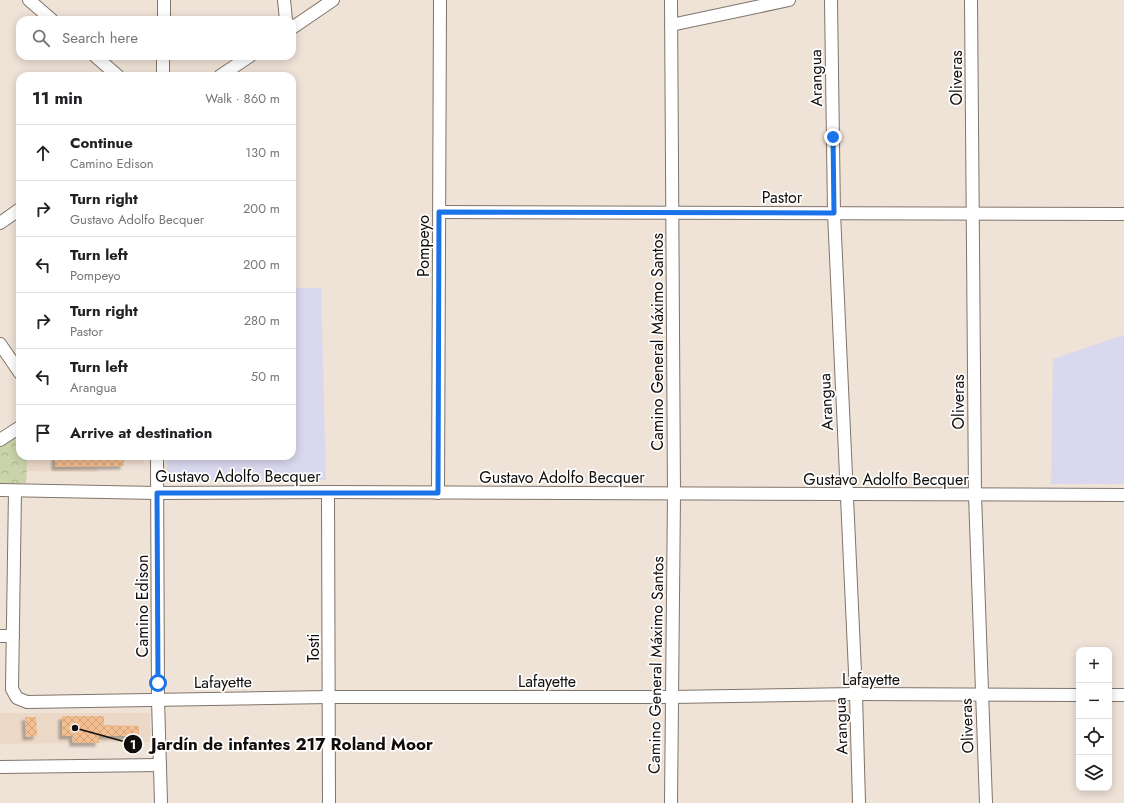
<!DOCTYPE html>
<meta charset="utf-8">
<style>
:root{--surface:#fff;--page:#f6f6f6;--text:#202124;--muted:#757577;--line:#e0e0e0}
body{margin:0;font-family:Jost,sans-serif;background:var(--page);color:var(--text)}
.controls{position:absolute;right:12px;bottom:12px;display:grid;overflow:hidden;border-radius:8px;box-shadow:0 2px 10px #0003}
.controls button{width:36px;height:36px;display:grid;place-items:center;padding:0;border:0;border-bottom:1px solid var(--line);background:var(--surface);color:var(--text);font:20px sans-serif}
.stop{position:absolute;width:12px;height:12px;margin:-9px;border:3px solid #1a73e8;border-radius:50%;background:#fff}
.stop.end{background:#1a73e8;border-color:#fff;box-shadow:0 1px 4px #0008}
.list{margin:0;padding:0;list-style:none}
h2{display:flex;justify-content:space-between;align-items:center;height:52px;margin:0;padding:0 16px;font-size:17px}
h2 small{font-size:13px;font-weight:400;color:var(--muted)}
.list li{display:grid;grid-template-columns:26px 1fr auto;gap:12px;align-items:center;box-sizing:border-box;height:56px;padding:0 16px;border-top:1px solid var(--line)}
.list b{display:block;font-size:15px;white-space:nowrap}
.list p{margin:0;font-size:13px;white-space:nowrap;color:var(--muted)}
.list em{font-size:13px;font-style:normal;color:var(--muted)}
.icon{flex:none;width:22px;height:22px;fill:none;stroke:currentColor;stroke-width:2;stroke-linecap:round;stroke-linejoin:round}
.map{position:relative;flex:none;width:1124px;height:803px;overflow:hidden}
.search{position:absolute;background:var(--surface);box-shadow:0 2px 10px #0003;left:16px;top:16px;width:280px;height:44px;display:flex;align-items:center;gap:10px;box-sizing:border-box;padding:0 14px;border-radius:12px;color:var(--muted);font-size:15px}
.panel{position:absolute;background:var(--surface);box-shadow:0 2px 10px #0003;left:16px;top:72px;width:280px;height:388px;border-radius:12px}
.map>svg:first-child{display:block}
.industrial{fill:#dad8ee}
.built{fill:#ebd8c7}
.park{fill:url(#park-crowns)}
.building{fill:url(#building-cross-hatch);filter:url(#shadow)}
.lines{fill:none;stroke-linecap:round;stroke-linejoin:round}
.minor-casing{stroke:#80756b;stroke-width:14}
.minor{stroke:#fff;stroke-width:12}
.route{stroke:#1a73e8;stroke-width:5}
.labels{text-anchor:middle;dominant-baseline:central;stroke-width:3.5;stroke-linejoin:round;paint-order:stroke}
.street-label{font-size:16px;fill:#110d0a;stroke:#fff}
.leader{fill:none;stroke:#110d0a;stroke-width:1.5}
.callout-dot{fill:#110d0a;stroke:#fff;stroke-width:1.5}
.mark-label{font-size:12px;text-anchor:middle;font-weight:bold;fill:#fff}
.callout-label{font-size:17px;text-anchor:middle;font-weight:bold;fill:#110d0a;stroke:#fff;stroke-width:3.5;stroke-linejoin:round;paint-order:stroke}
</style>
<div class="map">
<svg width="1124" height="803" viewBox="0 0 1124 803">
<defs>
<pattern id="park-crowns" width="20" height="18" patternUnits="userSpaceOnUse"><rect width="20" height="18" fill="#cad3aa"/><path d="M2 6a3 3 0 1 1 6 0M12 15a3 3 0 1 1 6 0" fill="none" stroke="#acb491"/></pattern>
<pattern id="building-cross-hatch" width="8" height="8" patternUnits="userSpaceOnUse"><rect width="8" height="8" fill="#f4bf90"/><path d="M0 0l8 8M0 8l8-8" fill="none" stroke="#d0a37b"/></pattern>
<filter id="shadow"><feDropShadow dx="-3.5" dy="3.5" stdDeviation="1" flood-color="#0004"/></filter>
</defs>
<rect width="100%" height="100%" fill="#efe2d7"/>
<g class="industrial">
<path d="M292 288H321L326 480H173L167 475V456H292Z"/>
<path d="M1124 335V484H1051L1053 359Z"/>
</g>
<g class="built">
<path d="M28 456H144V464L124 463V466L97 467V472L28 471Z"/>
<path d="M0 713H150V742L0 744Z"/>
</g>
<path class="park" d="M20 434V456H28L26 483 0 484V447Z"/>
<g class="building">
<path d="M55 456H124V466L55 467Z"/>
<path d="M62 716H104V725L139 726V736H99V743H73L72 736H62Z"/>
<path d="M25 717H36L37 736 26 737Z"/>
</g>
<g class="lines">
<defs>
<g id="minor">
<path d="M29 0 52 20"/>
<path d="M284 0 286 20"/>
<path d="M831 0 834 213 856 694 859 803"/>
<path d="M971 0 975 495 986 803"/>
<path d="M164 20V0"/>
<path d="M671 25 789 0"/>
<path d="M292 28 333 0"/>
<path d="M95 56 118 76"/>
<path d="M163 76V56"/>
<path d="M220 76 250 56"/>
<path d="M439 212 1124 214"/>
<path d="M0 223 20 209"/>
<path d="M0 344 20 373"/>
<path d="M0 440 20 427"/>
<path d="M157 456 158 699 161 803"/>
<path d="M0 490 157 493 328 492 1124 495"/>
<path d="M15 491 12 689 17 698 27 702 329 697H671L856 694 1079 695"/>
<path d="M328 492 329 803"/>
<path d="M438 493 440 0"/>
<path d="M0 636H13"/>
<path d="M1109 695H1124"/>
<path d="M0 767 160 765"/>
<path d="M671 803 674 494 671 0"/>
</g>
</defs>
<use href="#minor" class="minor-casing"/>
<use href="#minor" class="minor"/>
</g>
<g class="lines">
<path class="route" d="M158 683 157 493H438L439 212 834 213 833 137"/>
</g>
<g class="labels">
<g class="street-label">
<text transform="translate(816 78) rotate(-91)">Arangua</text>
<text transform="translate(956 78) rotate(-90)">Oliveras</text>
<text x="782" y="197">Pastor</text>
<text transform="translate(423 246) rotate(-90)">Pompeyo</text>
<text transform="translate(657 342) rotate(-90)">Camino General Máximo Santos</text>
<text transform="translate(826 402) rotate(-93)">Arangua</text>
<text transform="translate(958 402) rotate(-90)">Oliveras</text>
<text x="238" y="476">Gustavo Adolfo Becquer</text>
<text x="562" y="477">Gustavo Adolfo Becquer</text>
<text x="886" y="479">Gustavo Adolfo Becquer</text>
<text transform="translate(142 606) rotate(-90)">Camino Edison</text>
<text transform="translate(313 648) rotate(-90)">Tosti</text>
<text transform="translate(656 665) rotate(-89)">Camino General Máximo Santos</text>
<text x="871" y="679">Lafayette</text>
<text x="547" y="681">Lafayette</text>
<text transform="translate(223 682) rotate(-1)">Lafayette</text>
<text transform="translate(841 726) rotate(-92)">Arangua</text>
<text transform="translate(967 726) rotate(-92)">Oliveras</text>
</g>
</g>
<path class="leader" d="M75 728L133 744"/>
<g class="callout-dot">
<circle cx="75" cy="728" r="4"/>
<circle cx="133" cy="744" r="10"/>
</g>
<g class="mark-label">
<text x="133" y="749">1</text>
</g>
<g class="callout-label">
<text x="292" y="750">Jardín de infantes 217 Roland Moor</text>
</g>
</svg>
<div class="controls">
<button>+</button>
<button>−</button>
<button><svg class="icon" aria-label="locate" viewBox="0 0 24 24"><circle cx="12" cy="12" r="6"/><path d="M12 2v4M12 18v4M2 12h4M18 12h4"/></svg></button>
<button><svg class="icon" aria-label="layers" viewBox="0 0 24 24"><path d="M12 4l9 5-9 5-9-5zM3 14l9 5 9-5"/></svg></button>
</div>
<div class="stop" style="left:158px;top:683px"></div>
<div class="stop end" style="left:833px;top:137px"></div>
<div class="search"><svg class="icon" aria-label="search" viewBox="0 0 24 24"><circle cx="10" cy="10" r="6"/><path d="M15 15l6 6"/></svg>Search here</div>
<section class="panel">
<h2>11 min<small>Walk · 860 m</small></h2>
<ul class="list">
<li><svg class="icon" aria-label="ahead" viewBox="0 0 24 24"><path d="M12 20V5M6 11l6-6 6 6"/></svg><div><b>Continue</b><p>Camino Edison</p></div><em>130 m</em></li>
<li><svg class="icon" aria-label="right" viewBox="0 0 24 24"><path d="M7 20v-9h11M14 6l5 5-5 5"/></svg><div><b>Turn right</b><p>Gustavo Adolfo Becquer</p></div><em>200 m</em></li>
<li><svg class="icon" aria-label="left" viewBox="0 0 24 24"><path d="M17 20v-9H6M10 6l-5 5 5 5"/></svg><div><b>Turn left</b><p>Pompeyo</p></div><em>200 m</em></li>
<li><svg class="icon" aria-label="right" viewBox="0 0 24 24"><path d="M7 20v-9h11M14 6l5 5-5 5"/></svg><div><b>Turn right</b><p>Pastor</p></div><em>280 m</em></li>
<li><svg class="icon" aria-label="left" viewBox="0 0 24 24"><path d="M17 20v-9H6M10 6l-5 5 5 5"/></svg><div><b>Turn left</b><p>Arangua</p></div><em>50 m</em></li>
<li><svg class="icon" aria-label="arrive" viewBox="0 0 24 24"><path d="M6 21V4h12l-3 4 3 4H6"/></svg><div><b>Arrive at destination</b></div></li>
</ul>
</section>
</div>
